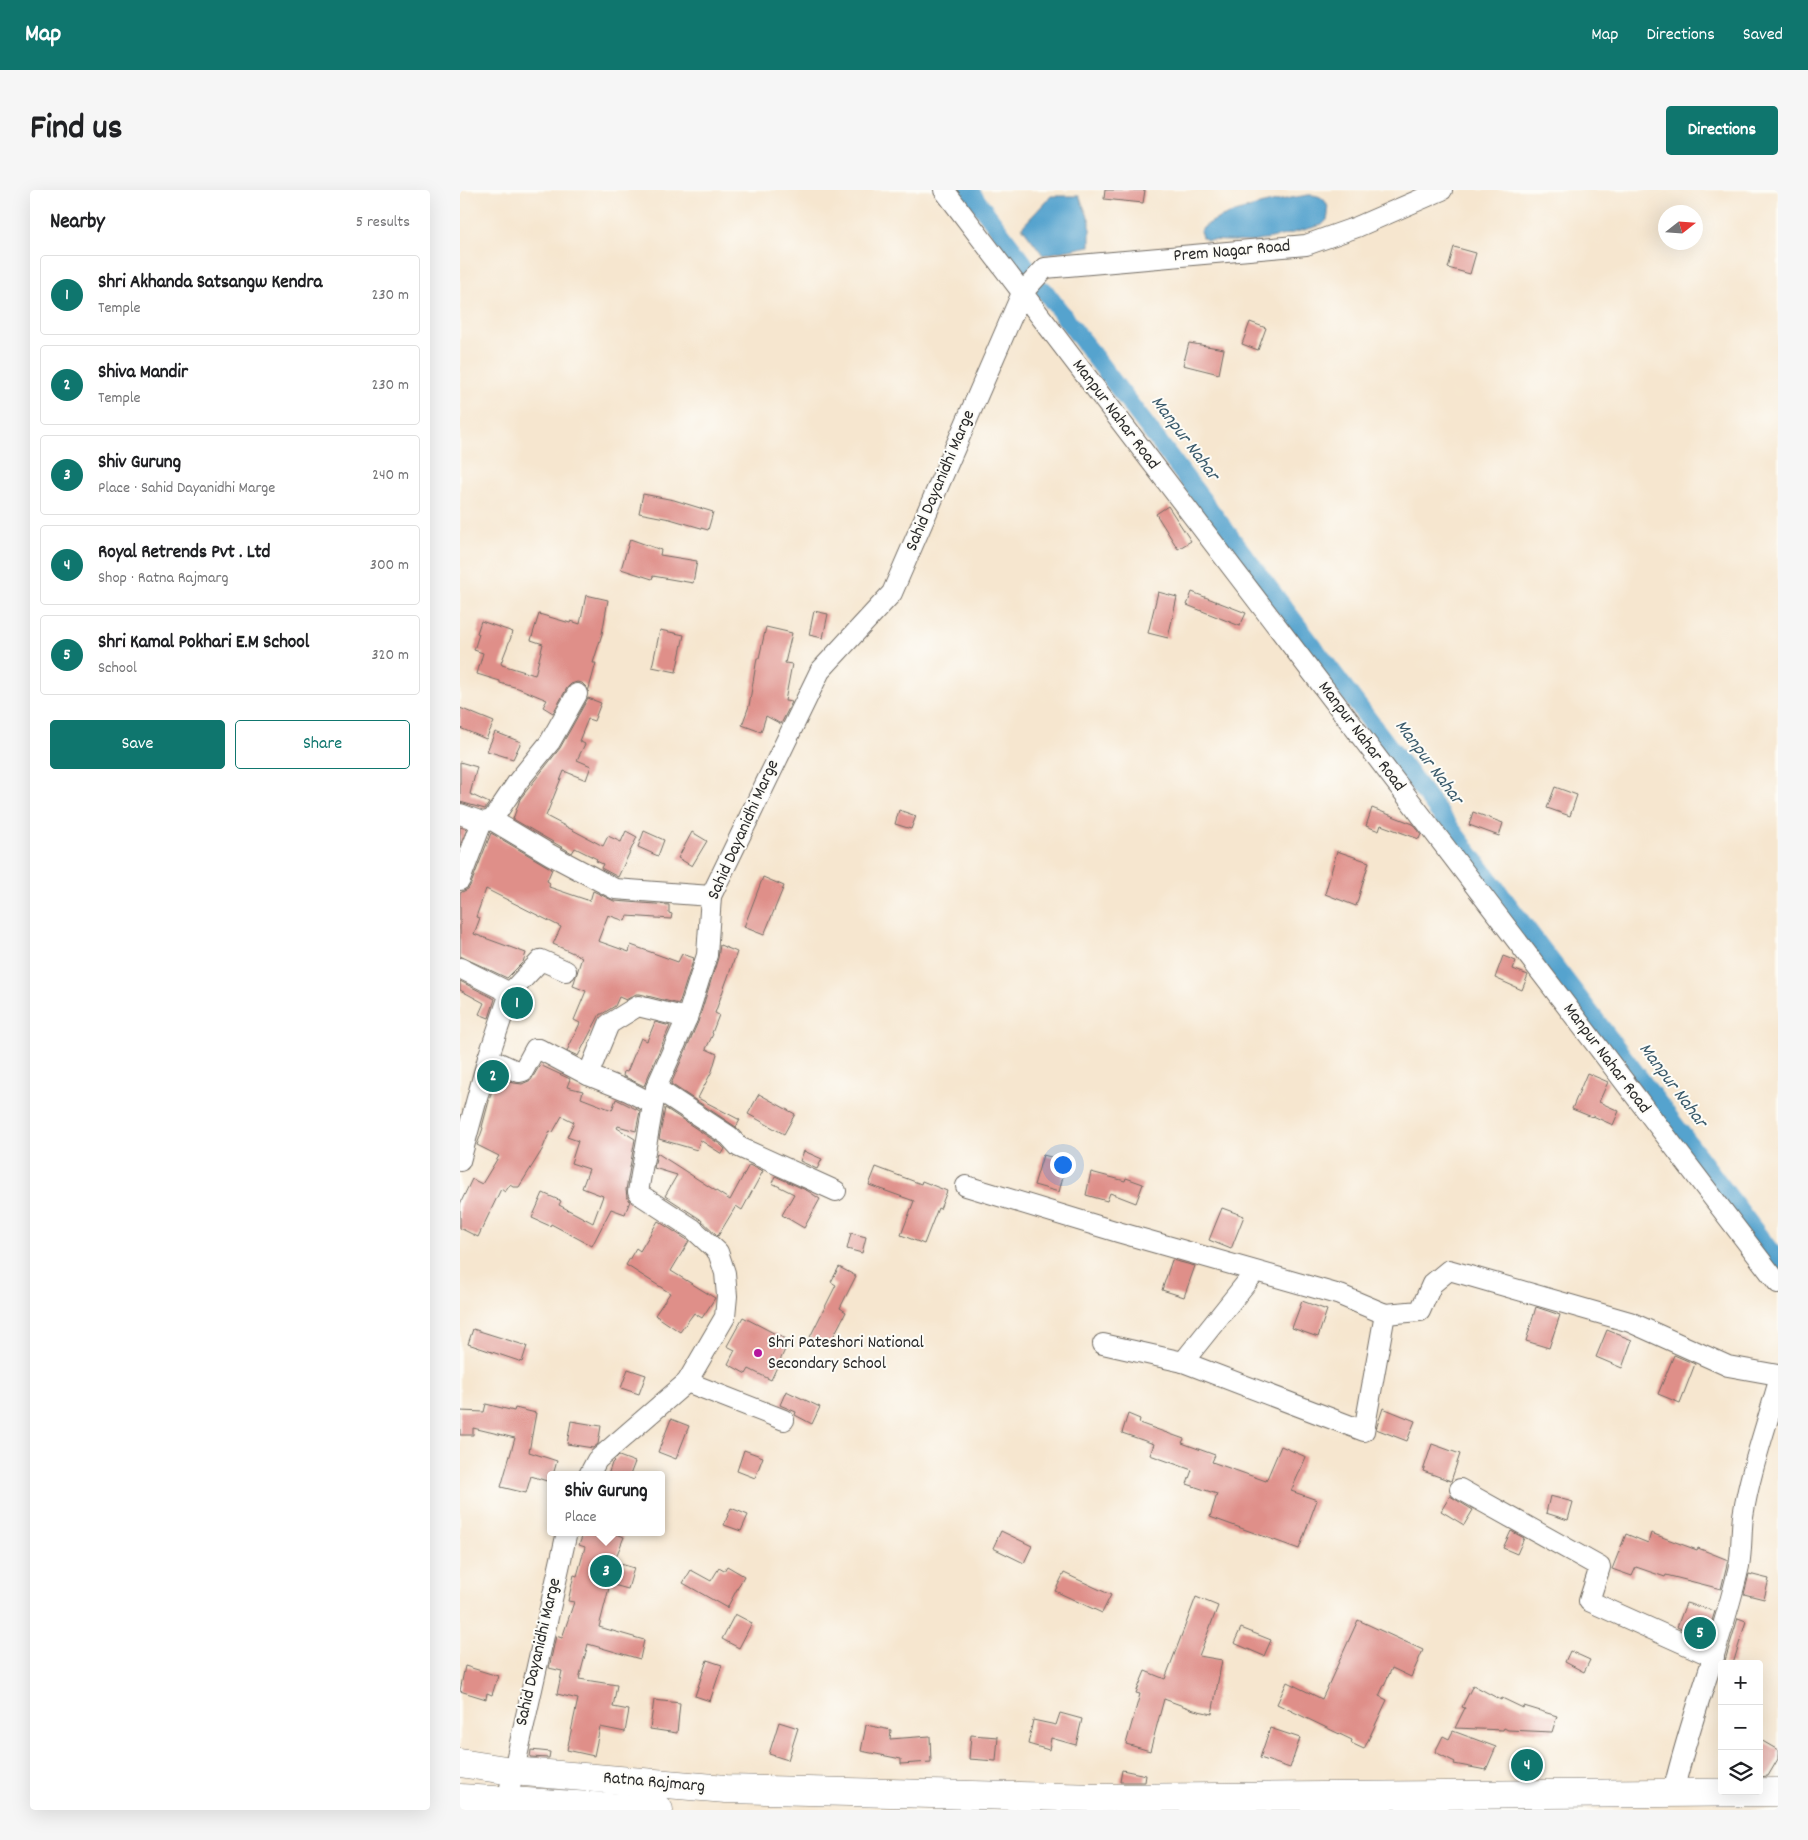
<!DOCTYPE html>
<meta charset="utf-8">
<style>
:root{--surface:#fff;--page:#f6f6f6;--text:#202124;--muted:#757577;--line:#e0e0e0;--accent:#0f766e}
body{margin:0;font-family:Dekko,sans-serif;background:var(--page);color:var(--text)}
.controls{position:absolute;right:15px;bottom:15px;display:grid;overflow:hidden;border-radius:5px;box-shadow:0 5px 20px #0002}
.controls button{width:45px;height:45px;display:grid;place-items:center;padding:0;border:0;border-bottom:1px solid var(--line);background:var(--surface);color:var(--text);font:25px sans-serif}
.compass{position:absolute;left:1198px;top:15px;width:45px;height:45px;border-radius:50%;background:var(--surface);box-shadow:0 5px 20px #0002;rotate:73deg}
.you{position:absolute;left:602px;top:974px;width:18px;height:18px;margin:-12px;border:4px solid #fff;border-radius:50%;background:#1a73e8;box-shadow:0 0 0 8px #1a73e833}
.badge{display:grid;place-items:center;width:32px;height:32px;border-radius:50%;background:var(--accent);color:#fff;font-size:16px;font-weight:700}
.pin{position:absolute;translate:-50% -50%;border:2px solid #fff;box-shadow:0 1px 5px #0006}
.popup{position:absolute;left:87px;top:1281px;width:118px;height:65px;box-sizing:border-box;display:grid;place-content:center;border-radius:5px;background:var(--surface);filter:drop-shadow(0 1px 4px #0005);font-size:16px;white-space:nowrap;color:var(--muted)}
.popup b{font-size:19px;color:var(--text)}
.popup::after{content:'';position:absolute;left:50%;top:100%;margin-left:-10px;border:10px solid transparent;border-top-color:var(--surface)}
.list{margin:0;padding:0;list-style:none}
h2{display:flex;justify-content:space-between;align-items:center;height:65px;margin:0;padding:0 20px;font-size:21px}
h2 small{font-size:16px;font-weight:400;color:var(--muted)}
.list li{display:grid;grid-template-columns:32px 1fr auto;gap:15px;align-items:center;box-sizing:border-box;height:80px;margin:0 10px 10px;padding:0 10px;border:1px solid var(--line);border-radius:5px}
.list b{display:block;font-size:19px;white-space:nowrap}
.list p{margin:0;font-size:16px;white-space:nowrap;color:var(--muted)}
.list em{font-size:16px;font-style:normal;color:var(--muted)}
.actions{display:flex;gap:10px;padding:15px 20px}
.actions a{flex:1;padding:11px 0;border:1px solid var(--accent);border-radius:5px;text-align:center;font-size:18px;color:var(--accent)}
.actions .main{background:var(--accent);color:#fff}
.icon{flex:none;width:28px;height:28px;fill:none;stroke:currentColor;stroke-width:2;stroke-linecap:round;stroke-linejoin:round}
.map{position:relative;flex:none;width:1318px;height:1620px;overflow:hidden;border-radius:5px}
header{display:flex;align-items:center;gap:30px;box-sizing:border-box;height:70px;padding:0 25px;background:var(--accent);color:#fff}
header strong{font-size:24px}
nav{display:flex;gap:28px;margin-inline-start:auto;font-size:18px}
.intro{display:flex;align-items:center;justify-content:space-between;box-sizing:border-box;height:120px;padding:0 30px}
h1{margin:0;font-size:35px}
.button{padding:12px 22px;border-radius:5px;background:var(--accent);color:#fff;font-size:18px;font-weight:700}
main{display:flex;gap:30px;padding:0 30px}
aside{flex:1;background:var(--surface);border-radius:5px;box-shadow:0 5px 20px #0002}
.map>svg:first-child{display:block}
.water{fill:#54a3ce;stroke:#40677c}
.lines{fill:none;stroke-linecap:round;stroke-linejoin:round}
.canal{stroke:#54a3ce;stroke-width:18}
.building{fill:#df8f89}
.minor-casing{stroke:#726c64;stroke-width:22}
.highway-casing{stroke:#726c64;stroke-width:29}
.minor{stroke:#fff;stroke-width:20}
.highway{stroke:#fff;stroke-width:28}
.poi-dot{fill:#b5179e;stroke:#fdfcf7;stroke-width:2}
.labels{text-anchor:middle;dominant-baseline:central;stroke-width:4;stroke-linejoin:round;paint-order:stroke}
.street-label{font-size:18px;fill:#2b2b2b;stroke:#fdfcf7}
.poi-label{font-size:18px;fill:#2b2b2b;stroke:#fdfcf7;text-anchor:start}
.water-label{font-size:19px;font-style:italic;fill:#3b5b6c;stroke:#fdfcf7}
</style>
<header>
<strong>Map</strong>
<nav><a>Map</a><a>Directions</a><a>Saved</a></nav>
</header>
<div class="intro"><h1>Find us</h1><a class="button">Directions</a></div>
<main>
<aside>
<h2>Nearby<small>5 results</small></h2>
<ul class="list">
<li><span class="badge">1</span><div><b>Shri Akhanda Satsangw Kendra</b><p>Temple</p></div><em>230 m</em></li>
<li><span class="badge">2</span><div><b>Shiva Mandir</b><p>Temple</p></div><em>230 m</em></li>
<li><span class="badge">3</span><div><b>Shiv Gurung</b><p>Place · Sahid Dayanidhi Marge</p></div><em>240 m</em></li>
<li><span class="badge">4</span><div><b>Royal Retrends Pvt . Ltd</b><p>Shop · Ratna Rajmarg</p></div><em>300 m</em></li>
<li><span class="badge">5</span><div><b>Shri Kamal Pokhari E.M School</b><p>School</p></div><em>320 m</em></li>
</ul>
<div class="actions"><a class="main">Save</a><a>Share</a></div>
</aside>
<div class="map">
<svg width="1318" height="1620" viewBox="0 0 1318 1620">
<rect width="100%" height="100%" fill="#fdfcf7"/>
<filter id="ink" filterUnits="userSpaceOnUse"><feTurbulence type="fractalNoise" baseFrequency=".02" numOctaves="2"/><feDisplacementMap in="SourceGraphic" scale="10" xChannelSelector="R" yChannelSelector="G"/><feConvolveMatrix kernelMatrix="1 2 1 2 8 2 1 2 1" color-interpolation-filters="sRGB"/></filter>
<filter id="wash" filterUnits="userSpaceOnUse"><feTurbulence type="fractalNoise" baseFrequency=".0096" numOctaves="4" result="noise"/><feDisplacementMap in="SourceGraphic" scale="20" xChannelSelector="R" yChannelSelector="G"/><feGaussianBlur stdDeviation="1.12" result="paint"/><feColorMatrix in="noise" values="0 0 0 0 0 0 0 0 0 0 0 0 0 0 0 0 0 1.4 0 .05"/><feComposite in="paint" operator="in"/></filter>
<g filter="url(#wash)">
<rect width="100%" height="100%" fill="#f6e6cf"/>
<g class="water">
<path d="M848 5C865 4 871 15 867 30L862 35 825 45 793 52 747 50 742 47 740 41C755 22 824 9 848 5Z"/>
<path d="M591 6H619L630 31V56L583 65 562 37Z"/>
</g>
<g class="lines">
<g class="canal">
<path d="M509 0 569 80"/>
<path d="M584 100 1318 1071"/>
</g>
</g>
<g id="blocks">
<g class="building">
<path d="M645 0H685L683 13 644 9Z"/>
<path d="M994 57 1016 63 1010 84 988 78Z"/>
<path d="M790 132 806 138 798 160 782 154Z"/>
<path d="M729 153 764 159 759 184 723 175Z"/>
<path d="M183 304 214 310 253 322 248 340 210 329 179 323Z"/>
<path d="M708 316 731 351 718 359 696 324Z"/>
<path d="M170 349 201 360 200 365 237 371 233 393 193 386 192 389 161 379Z"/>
<path d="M698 402 717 407 708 448 688 443Z"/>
<path d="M732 402 786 423 780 436 727 415Z"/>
<path d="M126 405 148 410 142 444 133 473H136L128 502 127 498 122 493 117 492 111 494 107 498 93 523 83 517 87 510 58 498 40 493V491L17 484 23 463 14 460 19 444 17 443 21 431 53 442 41 473 42 475 75 485 83 454 71 450 79 424 110 433 111 431 120 434Z"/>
<path d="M354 421 368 424 363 448 349 445Z"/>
<path d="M306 437 332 443 325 473 332 474 325 511 332 512 321 534 306 526 301 542 282 535 289 516 297 468H299Z"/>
<path d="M200 440 224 445 216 482 192 477Z"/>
<path d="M128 508 141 513 134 531 128 529 119 551 125 554 117 570 131 576 126 590 104 581 86 626 143 656 148 646 161 652 166 641 177 647 158 687 141 678 143 674 136 671 137 669 115 658 112 663 53 629 60 609 100 558Z"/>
<path d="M0 518 34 532 26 549 0 538Z"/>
<path d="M35 542 61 552 53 569 27 561Z"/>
<path d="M0 572 17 577 10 604 29 613 25 619 0 612Z"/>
<path d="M1095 597 1117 605 1110 626 1087 618Z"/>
<path d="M912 618 953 634 961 644 959 649 921 635 919 641 906 636Z"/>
<path d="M439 620 456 626 451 639 435 634Z"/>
<path d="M1013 622 1043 633 1039 646 1009 635Z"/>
<path d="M0 637 7 639 0 656Z"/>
<path d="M184 641 204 650 198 666 178 657Z"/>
<path d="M232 642 247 651 232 676 218 668Z"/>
<path d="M31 643 92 679 87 691 90 693 89 697 130 711 133 701 154 711 209 715V723L212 724 211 729 167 726 165 731 148 725 138 751 169 762 171 755 218 772 222 764 234 768 219 814 180 804H176L166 810 159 807 155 816 142 824H140L118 866 107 861 120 833 114 830 126 801 113 796 122 767 93 754 101 737 26 699 16 727 20 728 14 744 66 763 63 772 47 788 0 766V703L8 699 11 694Z"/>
<path d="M877 661 909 672 896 716 865 704Z"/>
<path d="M303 687 324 696 304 745 284 737Z"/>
<path d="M260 755 277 762 255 823 259 825 252 843 253 844 246 859 257 864 252 881 238 908 280 930 276 937 211 894 238 832 258 768Z"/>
<path d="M1043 766 1056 771 1053 779 1068 785 1062 800 1035 788Z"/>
<path d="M0 791 35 809 29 828 19 824 24 813 0 800Z"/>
<path d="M195 832 210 836 184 896 163 886 164 881 167 882 181 848 187 851Z"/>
<path d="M80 875 110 889 107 897 123 901 121 908 152 920 156 909 180 921 176 941 158 936 157 938 175 949 166 1000 167 1007 170 1011 165 1024 151 1019 132 1056 91 1034 90 1036 72 1028 83 1003 101 1011 99 1015 133 1033 143 1006 122 998 129 979 111 973 118 951 107 947 114 932 102 926 93 942 90 941 82 960 59 997H53L50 995 45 1002 41 999 18 1047 0 1038V1014L12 989 22 994 39 966 17 955 23 938 22 937 36 885 54 893 62 894 71 890Z"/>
<path d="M1127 883 1148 892 1139 912 1159 921 1153 935 1133 926 1132 927 1112 919Z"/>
<path d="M299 904 335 924 324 944 288 924Z"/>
<path d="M205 918 261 955 265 959 262 964 240 950 237 960 199 949Z"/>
<path d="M344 961 362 969 357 979 340 971Z"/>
<path d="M197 963 270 1010 289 975 303 981 282 1020 276 1016 258 1046 240 1029 205 1006 217 985 194 978Z"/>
<path d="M583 965 607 971 599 1002 574 995Z"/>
<path d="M416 977 461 994 462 991 487 1001 480 1019 478 1018 464 1054 441 1045 454 1011 409 995Z"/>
<path d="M631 982 665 991 666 988 683 994 676 1013 650 1003 647 1011 626 1005Z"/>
<path d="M315 986 348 1001 360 1009 344 1038 322 1025 334 1004 312 993Z"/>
<path d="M762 1018 784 1026 771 1059 749 1050Z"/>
<path d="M198 1031 229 1051 211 1081 255 1108 242 1128 234 1123 220 1142 195 1125 210 1103 166 1075 176 1058 180 1061Z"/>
<path d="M391 1043 406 1047 402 1063 387 1059Z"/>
<path d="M712 1070 735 1076 724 1107 702 1100Z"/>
<path d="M379 1077 396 1086 380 1118 386 1122 368 1157 350 1147 376 1095 371 1092Z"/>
<path d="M842 1111 867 1120 858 1147 832 1138Z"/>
<path d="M1076 1117 1100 1125 1089 1158 1066 1151Z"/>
<path d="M283 1127 329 1151 311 1190 289 1179 286 1184 268 1174 275 1160 267 1156Z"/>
<path d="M13 1139 67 1156 62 1172 8 1154Z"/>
<path d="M1147 1140 1172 1150 1162 1178 1136 1167Z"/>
<path d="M1214 1165 1235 1174 1220 1213 1198 1204Z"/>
<path d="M168 1179 186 1185 179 1204 161 1198Z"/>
<path d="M326 1201 360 1217 352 1234 335 1225 336 1222 320 1215Z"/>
<path d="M26 1214 54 1221 55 1218 76 1223 69 1262 97 1271 93 1285H91L90 1292 71 1286 66 1303 41 1297 55 1248 13 1238V1245H0V1221L24 1222Z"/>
<path d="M923 1218 955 1231 947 1251 916 1239Z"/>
<path d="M668 1224 680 1229 679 1233 724 1249 722 1253 755 1265 752 1272 806 1291 821 1256 846 1267 831 1301 857 1310 839 1359 750 1327 757 1304 727 1294 732 1280 690 1265 694 1254 662 1243Z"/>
<path d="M211 1229 229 1236 216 1269 198 1262Z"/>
<path d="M111 1231 141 1236 138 1254 133 1258 107 1254Z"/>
<path d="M972 1254 1000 1264 991 1291 963 1281Z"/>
<path d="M284 1260 303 1267 295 1288 277 1281Z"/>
<path d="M159 1266 175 1272 170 1285H148L152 1273Z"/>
<path d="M990 1306 1013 1320 1004 1335 981 1321Z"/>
<path d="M1090 1306 1113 1312 1108 1330 1086 1323Z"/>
<path d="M271 1318 288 1325 281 1341 264 1335Z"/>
<path d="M541 1341 572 1356 564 1373 533 1358Z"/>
<path d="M1051 1341 1064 1348 1057 1364 1043 1358Z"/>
<path d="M124 1342H152L164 1347 154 1372 174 1378 168 1399 150 1394 139 1437 184 1450 180 1469 128 1454 119 1489 157 1495 153 1517 169 1520 165 1542 140 1537 134 1566 107 1560 118 1509 97 1504 102 1481 89 1478 96 1446 102 1448 114 1412 108 1411 114 1385 117 1386 125 1357 119 1355Z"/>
<path d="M1191 1343 1237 1360 1238 1358 1268 1370 1261 1399 1206 1385 1205 1387 1176 1377 1172 1386 1152 1379 1166 1344 1188 1353Z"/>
<path d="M267 1376 284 1386 267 1418 223 1393 231 1380 251 1391 259 1378 264 1381Z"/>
<path d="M604 1383 651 1405 642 1423 595 1401Z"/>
<path d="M1289 1384 1309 1389 1304 1409 1284 1404Z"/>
<path d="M736 1407 758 1416 739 1466 762 1470 752 1524 734 1520 704 1509 690 1561 666 1554 680 1504 676 1503 685 1481 705 1489Z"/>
<path d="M1226 1413 1255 1421 1246 1450 1217 1437Z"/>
<path d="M275 1424 292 1433 279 1458 262 1449Z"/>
<path d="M1278 1428 1286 1431 1273 1474H1264Z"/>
<path d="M898 1430 963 1460 951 1487 932 1478 919 1506 927 1510 904 1559 891 1553 892 1550 817 1514 827 1492 862 1509Z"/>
<path d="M781 1438 811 1450 804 1466 774 1453Z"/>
<path d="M1110 1461 1130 1470 1124 1482 1105 1472Z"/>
<path d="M247 1470 262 1475 250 1511 235 1506Z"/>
<path d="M5 1476 38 1486 32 1505 27 1503 26 1509 0 1501Z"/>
<path d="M1013 1495 1041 1510 1042 1508 1063 1518 1064 1516 1097 1526 1092 1542 1048 1540 1044 1538 1043 1540 995 1538 1005 1518 1002 1517Z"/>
<path d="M194 1510 220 1513 217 1543 190 1539Z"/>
<path d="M600 1523 622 1529 616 1555 591 1548 589 1560 568 1554 573 1530 596 1535Z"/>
<path d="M319 1532 338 1538 328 1570 309 1564Z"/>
<path d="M406 1535 431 1540 430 1549 470 1546 471 1572 441 1574V1569L401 1561Z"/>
<path d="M810 1538 840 1548 830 1578 800 1568Z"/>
<path d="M993 1541 1036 1557 1026 1580 994 1574 995 1572 975 1562 983 1546 989 1549Z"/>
<path d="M511 1545 538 1547 536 1571 509 1569Z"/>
<path d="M1299 1549 1318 1560V1569L1308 1586 1299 1587Z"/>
<path d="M71 1560 90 1562 89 1568 70 1567Z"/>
<path d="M662 1580 686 1585 685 1592H660Z"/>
</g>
</g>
</g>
<g filter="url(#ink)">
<use href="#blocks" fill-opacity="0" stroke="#726c64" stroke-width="1"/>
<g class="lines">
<defs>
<g id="minor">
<path d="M484 0 1318 1093"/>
<path d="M0 624 22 632 32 630 91 665 155 699 251 706"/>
<path d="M32 630 59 590 90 552 117 504"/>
<path d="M0 690 22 632"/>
<path d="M0 778 50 803 28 868 0 971"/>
<path d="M50 803 81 770 106 781"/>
<path d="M28 868 59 882 63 881 75 859H79L128 885 149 834 178 816 227 828"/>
<path d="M128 885 168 901 193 914"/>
<path d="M196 898 269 946 279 957 376 1001"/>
<path d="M506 996 658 1042 880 1105 925 1124 960 1121 972 1094 989 1080 1170 1132 1268 1176 1318 1185"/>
<path d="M643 1154 723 1172 795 1082"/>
<path d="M723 1172 904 1241 925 1124"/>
<path d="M227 1192 324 1230"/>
<path d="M129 1285 137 1270 227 1192 265 1127 267 1106 265 1083 258 1062 233 1039 179 1004 178 1002 196 898 227 828 247 765 251 706 360 481 432 403 562 103 585 78 846 55 897 37 982 0"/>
<path d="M1000 1299 1140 1377 1129 1411 1254 1467"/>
<path d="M1213 1603C1230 1526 1262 1453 1279 1376 1282 1360 1281 1343 1283 1326 1290 1281 1306 1238 1318 1194"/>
<path d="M45 1620 107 1342"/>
</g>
<g id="highway">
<path d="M0 1573 52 1581 266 1599 640 1608 1318 1602"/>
<path d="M0 1608 199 1620"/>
</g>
</defs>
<use href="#minor" class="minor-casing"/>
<use href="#highway" class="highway-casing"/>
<use href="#minor" class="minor"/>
<use href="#highway" class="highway"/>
</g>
</g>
<circle class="poi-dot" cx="298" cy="1163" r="5"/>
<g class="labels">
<g class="street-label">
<text transform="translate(772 62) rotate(-5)">Prem Nagar Road</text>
<text transform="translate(655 225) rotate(53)">Manpur Nahar Road</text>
<text transform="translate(481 291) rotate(-67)">Sahid Dayanidhi Marge</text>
<text transform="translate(901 547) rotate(53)">Manpur Nahar Road</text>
<text transform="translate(284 640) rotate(-66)">Sahid Dayanidhi Marge</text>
<text transform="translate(1146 869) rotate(53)">Manpur Nahar Road</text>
<text transform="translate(79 1462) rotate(-77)">Sahid Dayanidhi Marge</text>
<text transform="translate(194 1593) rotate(5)">Ratna Rajmarg</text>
</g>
<g class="poi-label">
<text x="308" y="1153">Shri Pateshori National<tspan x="308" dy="21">Secondary School</tspan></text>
</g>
<g class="water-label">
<text transform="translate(724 249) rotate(53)">Manpur Nahar</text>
<text transform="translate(968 573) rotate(53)">Manpur Nahar</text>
<text transform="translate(1212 896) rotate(53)">Manpur Nahar</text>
</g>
</g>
</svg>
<div class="controls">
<button>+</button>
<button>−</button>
<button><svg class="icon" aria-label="layers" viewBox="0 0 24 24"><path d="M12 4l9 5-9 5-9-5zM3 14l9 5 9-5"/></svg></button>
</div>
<svg class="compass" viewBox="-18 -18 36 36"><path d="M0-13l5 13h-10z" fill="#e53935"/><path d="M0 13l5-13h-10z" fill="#757577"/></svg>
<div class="you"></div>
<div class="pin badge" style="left:57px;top:813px">1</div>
<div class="pin badge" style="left:33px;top:886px">2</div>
<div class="pin badge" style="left:146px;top:1381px">3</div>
<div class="popup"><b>Shiv Gurung</b>Place</div>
<div class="pin badge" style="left:1067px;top:1575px">4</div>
<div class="pin badge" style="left:1240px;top:1443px">5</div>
</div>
</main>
